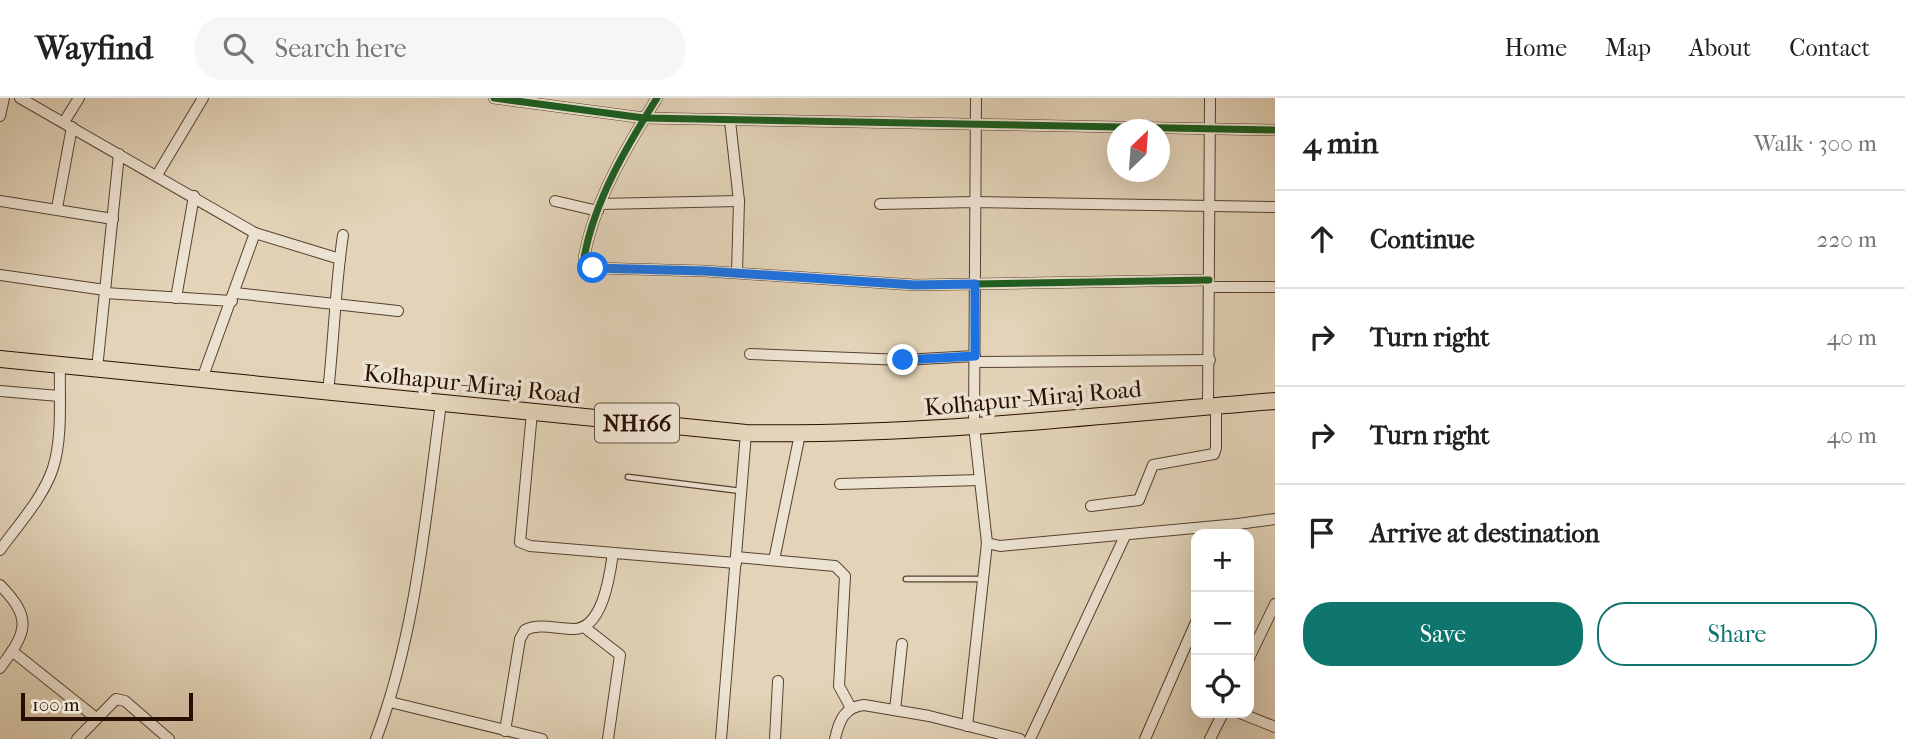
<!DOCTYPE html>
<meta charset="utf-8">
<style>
:root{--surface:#fff;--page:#f6f6f6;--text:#222;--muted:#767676;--line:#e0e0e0;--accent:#0f766e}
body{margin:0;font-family:"IM FELL French Canon",serif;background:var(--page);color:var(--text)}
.controls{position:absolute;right:21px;bottom:21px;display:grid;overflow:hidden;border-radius:14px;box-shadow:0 7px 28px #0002}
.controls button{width:63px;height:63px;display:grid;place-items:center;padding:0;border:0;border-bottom:2px solid var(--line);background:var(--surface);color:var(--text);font:35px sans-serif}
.compass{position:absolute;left:1107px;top:21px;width:63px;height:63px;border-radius:50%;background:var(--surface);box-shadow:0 7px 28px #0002;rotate:25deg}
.scale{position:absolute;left:21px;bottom:18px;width:172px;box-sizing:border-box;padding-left:7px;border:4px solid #280e00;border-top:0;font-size:19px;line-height:24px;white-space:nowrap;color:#280e00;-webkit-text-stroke:5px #ede3d2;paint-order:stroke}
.stop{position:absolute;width:21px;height:21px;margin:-16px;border:5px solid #1a73e8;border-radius:50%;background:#fff}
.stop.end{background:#1a73e8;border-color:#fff;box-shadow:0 2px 7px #0008}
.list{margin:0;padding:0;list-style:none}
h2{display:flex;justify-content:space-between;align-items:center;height:91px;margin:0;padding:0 28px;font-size:30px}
h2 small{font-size:23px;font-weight:400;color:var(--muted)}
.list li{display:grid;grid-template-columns:46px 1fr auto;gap:21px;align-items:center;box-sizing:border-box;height:98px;padding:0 28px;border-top:2px solid var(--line)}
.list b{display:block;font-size:26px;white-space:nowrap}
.list em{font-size:23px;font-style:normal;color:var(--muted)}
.actions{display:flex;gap:14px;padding:21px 28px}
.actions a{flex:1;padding:16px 0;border:2px solid var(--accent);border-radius:28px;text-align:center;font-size:24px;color:var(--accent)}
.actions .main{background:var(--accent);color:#fff}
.icon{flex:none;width:38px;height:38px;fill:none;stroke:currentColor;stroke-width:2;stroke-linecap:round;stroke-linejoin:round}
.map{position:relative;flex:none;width:1275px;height:641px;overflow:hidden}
header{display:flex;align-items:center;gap:42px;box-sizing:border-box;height:98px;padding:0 35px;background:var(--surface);border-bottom:2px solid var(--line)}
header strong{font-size:33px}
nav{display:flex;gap:38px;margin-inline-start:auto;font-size:24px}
.search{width:490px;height:63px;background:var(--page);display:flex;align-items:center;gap:18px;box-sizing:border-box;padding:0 24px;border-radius:28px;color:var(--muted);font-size:26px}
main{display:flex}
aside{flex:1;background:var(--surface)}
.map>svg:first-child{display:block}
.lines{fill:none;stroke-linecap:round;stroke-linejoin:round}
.service-casing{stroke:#57402e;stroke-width:7}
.minor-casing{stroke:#57402e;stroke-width:12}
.trunk-casing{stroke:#280e00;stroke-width:18}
.service{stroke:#ede3d2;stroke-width:4.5}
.minor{stroke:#ede3d2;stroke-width:10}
.trunk{stroke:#e3d4b9;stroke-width:16}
.cycleway-casing{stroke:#ede3d2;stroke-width:11}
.cycleway{stroke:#1b5e20;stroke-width:7}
.route{stroke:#1a73e8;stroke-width:9}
.labels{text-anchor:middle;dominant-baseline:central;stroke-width:7;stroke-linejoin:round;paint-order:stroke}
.shield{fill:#ede3d2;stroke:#634e3f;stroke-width:2}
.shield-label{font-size:23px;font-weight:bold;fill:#280e00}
.street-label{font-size:24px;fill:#280e00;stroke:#ede3d2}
</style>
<header>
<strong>Wayfind</strong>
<div class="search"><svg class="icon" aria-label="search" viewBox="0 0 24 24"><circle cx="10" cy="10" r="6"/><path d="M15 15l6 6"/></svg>Search here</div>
<nav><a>Home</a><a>Map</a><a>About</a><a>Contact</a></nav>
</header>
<main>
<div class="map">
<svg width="1275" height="641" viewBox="0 0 1275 641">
<rect width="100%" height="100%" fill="#e3d4b9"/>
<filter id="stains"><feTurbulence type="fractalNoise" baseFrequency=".00286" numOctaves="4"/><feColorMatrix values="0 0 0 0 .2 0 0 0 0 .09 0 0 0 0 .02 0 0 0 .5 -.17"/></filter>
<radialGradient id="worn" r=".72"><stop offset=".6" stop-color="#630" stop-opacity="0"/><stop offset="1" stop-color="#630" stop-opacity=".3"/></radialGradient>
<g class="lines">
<defs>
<g id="service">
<path d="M628 379 741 393"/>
<path d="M906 481H982"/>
</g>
<g id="minor">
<path d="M20 0 255 135 202 281"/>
<path d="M494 0 644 20 1275 32"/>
<path d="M657 0C627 48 594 103 584 160L593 170 705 173 915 187 1209 182"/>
<path d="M976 0 974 328 987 445 1000 448 1238 426"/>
<path d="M0 18 4 0"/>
<path d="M730 23 739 103 737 175"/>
<path d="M64 24 79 0"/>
<path d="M157 77 203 0"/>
<path d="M0 103 113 121"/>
<path d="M555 103 598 113"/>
<path d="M601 106 739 103"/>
<path d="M880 106 975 104 1275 109"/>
<path d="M57 110 72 29"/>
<path d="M255 135 340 161"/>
<path d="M0 177 105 192"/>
<path d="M1209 189H1275"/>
<path d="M105 195 232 203"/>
<path d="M235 195 398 213"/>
<path d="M176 200 194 98"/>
<path d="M750 256 903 262 975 258"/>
<path d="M975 264 1210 262"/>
<path d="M97 271 119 56"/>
<path d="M0 293 59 298"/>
<path d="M328 294C334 241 335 190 343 137"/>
<path d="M1208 308 1210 0"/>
<path d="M532 314 520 444 530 448 736 465"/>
<path d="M840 386 980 382"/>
<path d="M1091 408 1139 402 1153 367 1214 356 1216 350V308"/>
<path d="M1234 436 1238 426 1275 421"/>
<path d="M0 452C18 427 43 400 53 370 63 338 59 300 60 267"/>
<path d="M736 459 835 468 845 478 839 588 851 610"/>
<path d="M774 462 800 336"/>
<path d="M0 487C33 521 27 534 0 570"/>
<path d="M584 529 620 557 608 641"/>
<path d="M12 553 96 620"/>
<path d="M1249 560 1275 506"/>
<path d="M390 604 542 641"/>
<path d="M895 612 902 546"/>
<path d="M1240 615 1275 629"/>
<path d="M967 628 987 445"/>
<path d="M505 633 520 541 525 532C540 525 557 531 573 531 603 532 610 476 613 455"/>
<path d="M77 641 116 601 125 603 169 641"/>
<path d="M376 641C416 535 426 416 441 305"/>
<path d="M721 641 746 335"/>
<path d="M775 641 778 583"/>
<path d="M835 641C839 623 844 609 864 607L929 618 1020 641"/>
<path d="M1030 641 1125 438"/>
<path d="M1145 641 1196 524"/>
<path d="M1210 641 1223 615"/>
</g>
<path id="trunk" d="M0 261 746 335C923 338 1099 317 1275 303"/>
</defs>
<use href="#service" class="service-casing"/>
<use href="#minor" class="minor-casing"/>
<use href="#trunk" class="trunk-casing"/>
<use href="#service" class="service"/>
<use href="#minor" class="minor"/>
<use href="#trunk" class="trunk"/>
<defs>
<g id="cycleway">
<path d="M494 0 644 20 1275 32"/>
<path d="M657 0C627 48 594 103 584 160L593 170 705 173 915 187 1209 182"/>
</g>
</defs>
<use href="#cycleway" class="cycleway-casing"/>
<use href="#cycleway" class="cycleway"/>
</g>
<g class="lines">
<path class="route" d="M593 170 705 173 915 187 975 186V258L903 262"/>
</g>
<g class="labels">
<rect class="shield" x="595" y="305.5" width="84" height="39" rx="5"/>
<g class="shield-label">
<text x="637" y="325">NH166</text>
</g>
<g class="street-label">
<text transform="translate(472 286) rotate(6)">Kolhapur-Miraj Road</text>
<text transform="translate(1033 300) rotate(-5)">Kolhapur-Miraj Road</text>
</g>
</g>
<rect width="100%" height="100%" filter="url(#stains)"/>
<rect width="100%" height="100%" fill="url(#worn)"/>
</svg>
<div class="controls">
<button>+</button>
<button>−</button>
<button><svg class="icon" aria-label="locate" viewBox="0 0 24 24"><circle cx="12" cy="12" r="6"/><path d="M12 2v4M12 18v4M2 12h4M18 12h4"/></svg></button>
</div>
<svg class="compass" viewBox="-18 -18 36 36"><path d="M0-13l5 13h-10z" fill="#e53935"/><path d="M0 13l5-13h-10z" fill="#767676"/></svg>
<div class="scale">100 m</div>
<div class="stop" style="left:593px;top:170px"></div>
<div class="stop end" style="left:903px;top:262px"></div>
</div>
<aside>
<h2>4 min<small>Walk · 300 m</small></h2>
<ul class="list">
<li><svg class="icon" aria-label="ahead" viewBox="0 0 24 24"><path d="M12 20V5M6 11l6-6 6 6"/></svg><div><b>Continue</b></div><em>220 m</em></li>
<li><svg class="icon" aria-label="right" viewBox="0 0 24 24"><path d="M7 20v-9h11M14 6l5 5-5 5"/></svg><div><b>Turn right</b></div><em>40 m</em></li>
<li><svg class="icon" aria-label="right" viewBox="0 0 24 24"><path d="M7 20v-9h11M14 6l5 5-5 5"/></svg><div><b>Turn right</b></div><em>40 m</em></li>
<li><svg class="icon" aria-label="arrive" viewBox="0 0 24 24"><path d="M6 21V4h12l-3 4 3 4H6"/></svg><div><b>Arrive at destination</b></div></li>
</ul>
<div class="actions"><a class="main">Save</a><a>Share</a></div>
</aside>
</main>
